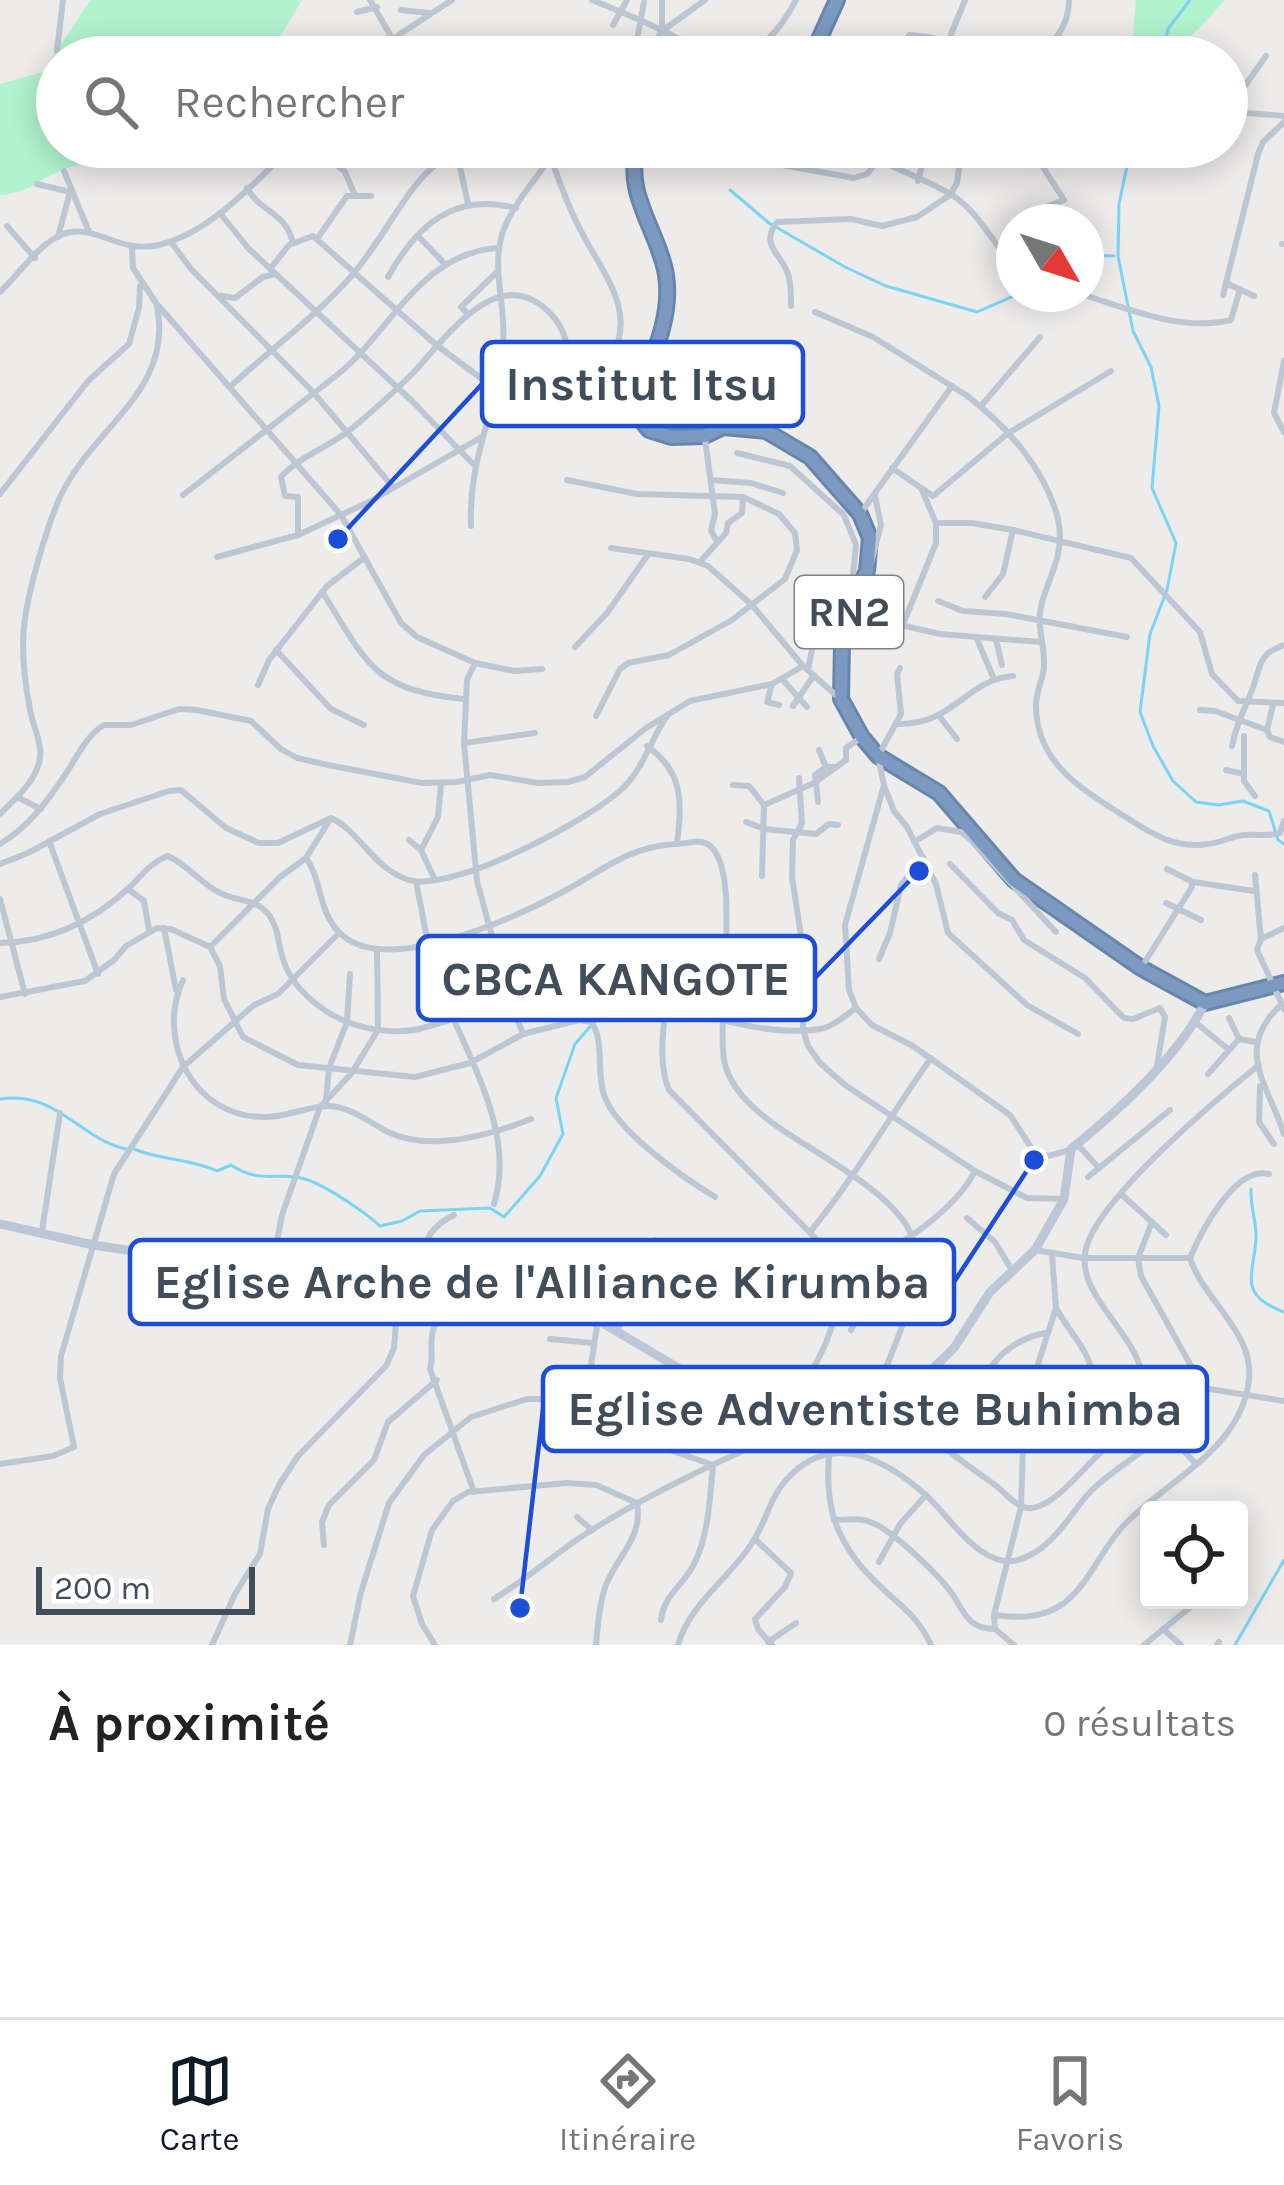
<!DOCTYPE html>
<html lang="fr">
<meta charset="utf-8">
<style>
:root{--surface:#fff;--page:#f2f2f2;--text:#222;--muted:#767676;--line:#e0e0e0;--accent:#111827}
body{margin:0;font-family:Karla,sans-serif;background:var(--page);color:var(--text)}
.controls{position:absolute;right:36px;bottom:36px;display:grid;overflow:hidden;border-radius:12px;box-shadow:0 6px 30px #0003}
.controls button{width:108px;height:108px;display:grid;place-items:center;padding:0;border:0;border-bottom:3px solid var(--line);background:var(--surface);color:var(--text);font:60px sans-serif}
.compass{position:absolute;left:996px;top:204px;width:108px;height:108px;border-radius:50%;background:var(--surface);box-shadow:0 6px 30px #0003;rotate:129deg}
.scale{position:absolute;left:36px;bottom:30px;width:219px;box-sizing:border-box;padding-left:12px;border:6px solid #424d5a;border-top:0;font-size:33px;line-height:42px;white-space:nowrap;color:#424d5a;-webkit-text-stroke:9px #fff;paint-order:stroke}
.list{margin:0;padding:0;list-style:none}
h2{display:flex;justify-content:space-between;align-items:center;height:156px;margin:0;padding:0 48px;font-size:51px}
h2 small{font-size:39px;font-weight:400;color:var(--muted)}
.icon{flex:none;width:66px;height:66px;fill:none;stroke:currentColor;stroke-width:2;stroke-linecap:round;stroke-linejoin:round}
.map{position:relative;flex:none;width:1284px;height:1645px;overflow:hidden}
.search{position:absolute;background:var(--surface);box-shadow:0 6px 30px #0003;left:36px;right:36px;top:36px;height:132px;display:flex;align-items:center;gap:30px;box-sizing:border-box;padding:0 42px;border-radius:66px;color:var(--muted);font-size:45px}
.sheet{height:372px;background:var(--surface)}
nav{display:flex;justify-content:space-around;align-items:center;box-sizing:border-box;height:168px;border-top:3px solid var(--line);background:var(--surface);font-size:33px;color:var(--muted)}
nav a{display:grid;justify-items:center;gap:6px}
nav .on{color:var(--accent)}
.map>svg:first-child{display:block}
.green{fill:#b2f3cf}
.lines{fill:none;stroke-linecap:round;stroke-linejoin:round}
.stream{stroke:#7ad4f5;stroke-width:3}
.highway-casing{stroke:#6885ac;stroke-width:18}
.street{stroke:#bcc7d3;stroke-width:6}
.secondary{stroke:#bbc7d7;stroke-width:9}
.highway{stroke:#7c9ac1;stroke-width:12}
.labels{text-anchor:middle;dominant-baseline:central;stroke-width:10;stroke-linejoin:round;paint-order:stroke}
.shield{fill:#fff;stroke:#7b828c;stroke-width:3}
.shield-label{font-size:42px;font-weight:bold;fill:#424d5a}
.leader{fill:none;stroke:#1d4ed8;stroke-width:4.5}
.callout-dot{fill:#1d4ed8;stroke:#fff;stroke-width:4.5}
.callout{fill:#fff;stroke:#1d4ed8;stroke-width:4.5}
.callout-label{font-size:48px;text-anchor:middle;font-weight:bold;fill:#424d5a}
</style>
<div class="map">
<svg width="1284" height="1645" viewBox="0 0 1284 1645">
<rect width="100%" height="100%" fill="#eeebeb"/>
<g class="green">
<path d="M90 0H302L268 57H57V147H183L179 156C140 158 100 156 62 170 37 180 30 193 0 195V84L43 72Z"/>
<path d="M1136 0H1224C1198 33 1174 57 1131 57Z"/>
</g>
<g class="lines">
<g class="stream">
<path d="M1160 57 1168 29 1190 0"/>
<path d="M1131 147 1119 204 1118 256 1133 331 1151 367 1159 406 1152 488 1176 543 1167 590 1150 634 1140 712 1153 746 1173 781 1196 802 1219 805 1243 801 1269 811 1278 840 1284 844"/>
<path d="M730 190 769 223 845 267 886 286 977 312 1018 294"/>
<path d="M1086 255 1114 256"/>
<path d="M0 1099C56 1090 80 1139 126 1149"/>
<path d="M134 1149C160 1160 191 1159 217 1171L231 1165C261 1185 277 1171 305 1179 325 1185 365 1212 380 1226L402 1221 420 1211 490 1208 504 1217 540 1176 563 1134 556 1098 575 1044 629 982"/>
<path d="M1251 1189C1250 1206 1257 1223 1256 1239 1253 1277 1238 1295 1284 1312"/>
<path d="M1235 1645 1284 1560"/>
</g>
<defs>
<g id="highway">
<path d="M811 57 837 0"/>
<path d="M639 147C621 189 660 234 666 275 673 321 649 363 634 404L639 418 649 430 671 437 704 436 723 427 766 431 810 457 860 514 870 538 867 571 852 598 842 643 841 699 862 737 878 756 939 793 1014 880 1141 968 1205 1003 1284 983"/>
</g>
</defs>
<use href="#highway" class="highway-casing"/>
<g class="street">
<path d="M370 0 403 57"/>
<path d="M592 0C616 10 640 19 663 31 725 64 760 68 796 0"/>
<path d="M662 0V31"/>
<path d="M401 10 429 13"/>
<path d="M357 12 377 7"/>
<path d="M613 25 627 0"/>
<path d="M909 35 930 37 951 45"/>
<path d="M938 41 940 57"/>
<path d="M57 51 63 0"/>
<path d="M374 57 400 34 452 0"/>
<path d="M625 57 637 40 644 2"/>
<path d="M645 57 662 31 705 0"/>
<path d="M952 57 951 34 965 0"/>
<path d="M1043 57C1056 37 1069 25 1069 0"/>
<path d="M1227 111 1266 56"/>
<path d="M1227 117 1237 119 1247 113 1284 116"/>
<path d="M859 147C888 168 922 177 952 195 980 213 992 243 1014 266"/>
<path d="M1042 147 1041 164 1064 200 1043 208"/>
<path d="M1205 147 1206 153"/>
<path d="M457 153 468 204"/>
<path d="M336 164 345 172 354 193"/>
<path d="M725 165 759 161 854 178 867 174 878 160"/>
<path d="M64 171 89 232"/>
<path d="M918 181 927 147"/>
<path d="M37 184 70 192 58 237"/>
<path d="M247 188C261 213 286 212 293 243"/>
<path d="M220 213 248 248 413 402 473 464"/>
<path d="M7 226 35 258"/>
<path d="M418 236 445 264"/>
<path d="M317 239 347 196H371"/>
<path d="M171 242 191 269 313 392 393 487"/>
<path d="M1282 244H1284"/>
<path d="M132 249 133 268 156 303 341 515 401 623 417 637 475 663 514 671 542 669"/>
<path d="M270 269 289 245 313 236 435 344 497 390"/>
<path d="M388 277C417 225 454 192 516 208"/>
<path d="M1228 284 1254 296"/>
<path d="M0 292C18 275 39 244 61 235 94 221 119 255 159 245 212 232 253 183 292 147"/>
<path d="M1081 294C1129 309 1180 332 1231 320L1240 289"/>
<path d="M1223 295 1258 154 1263 142 1284 122"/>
<path d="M221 296 235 298 263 277 275 274"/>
<path d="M791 306C791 292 791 278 785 267 775 250 762 242 777 222L851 219 882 226 917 217 950 195 957 183 962 147"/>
<path d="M815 312 873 337 966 395C1006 425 1046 470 1058 519 1065 550 1052 571 1043 599 1035 622 1044 640 1044 662 1045 678 1035 691 1036 707 1037 763 1081 789 1124 816 1151 833 1173 849 1208 844 1220 843 1232 836 1244 835 1257 834 1268 837 1280 833L1284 821"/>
<path d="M468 314 461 307 497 272"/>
<path d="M727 346 739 415"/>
<path d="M1284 361 1274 413 1284 432"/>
<path d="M232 385C272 348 318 315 354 273 415 199 427 112 551 159 560 182 568 207 580 229 600 270 639 311 611 357"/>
<path d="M981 406 1040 337"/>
<path d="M726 425 752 407H765"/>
<path d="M705 439 715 514 711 530 716 540"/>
<path d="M737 453 790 466 844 515 856 545 851 595"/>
<path d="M892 468 933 496 1007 434 1111 371"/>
<path d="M567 480 637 494 743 497 779 514 795 533 797 550 785 579 732 620 669 655 628 663 620 669 596 716"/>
<path d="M711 480 751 483 783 493"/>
<path d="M0 494 88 381 129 344 139 308 140 286"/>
<path d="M183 495C235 455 286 415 337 375 391 332 420 252 499 248"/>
<path d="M860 514 952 386"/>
<path d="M936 523H972L1013 530 1131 558 1200 632 1212 674 1238 701 1284 703"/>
<path d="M471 526C468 455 498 411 503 344 507 303 488 264 506 224 518 197 542 172 558 147"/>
<path d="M298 535V497L285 496 281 477C302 454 333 446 356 425 375 409 394 392 411 375 444 341 498 257 552 315 575 341 569 373 561 403"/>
<path d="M611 548 689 559 708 566 752 605 803 666 838 697"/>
<path d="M217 557 298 535 369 502 480 438"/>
<path d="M700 562 726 533 728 523 742 513 743 497"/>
<path d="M871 563 881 525 875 496"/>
<path d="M323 593C367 664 374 690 463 699"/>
<path d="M985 597 1003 574 1013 530"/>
<path d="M938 601 963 611 1006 614 1127 637"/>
<path d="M892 623 940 634 1041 642"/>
<path d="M902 627 936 543V523L921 488"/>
<path d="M977 639 994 679"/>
<path d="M996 640 1002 665"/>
<path d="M575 647 607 613 647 556"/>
<path d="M276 650 331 709 364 725"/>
<path d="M475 663 467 680 464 743 477 881 508 995 523 1034"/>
<path d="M900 668 897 674 901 714 878 756 884 785 845 925 849 990 856 1008 872 1025 913 1046 1010 1115 1034 1152 1048 1156 1070 1150"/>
<path d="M808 670 815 634 824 616"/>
<path d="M782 679 807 707"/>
<path d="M772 684 767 702 779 705"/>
<path d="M258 685 269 660 327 586 365 557"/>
<path d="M1273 705 1267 730 1270 737 1284 742"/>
<path d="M793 706 814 675"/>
<path d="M1200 710 1215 711 1267 730"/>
<path d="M940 717 957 739"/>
<path d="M897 724C955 725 965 680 1013 676"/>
<path d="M1244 736V781L1255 796"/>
<path d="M464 743 535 733"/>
<path d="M647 746C684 772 682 802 677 844"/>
<path d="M1232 746C1236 725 1244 710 1252 690 1261 667 1257 654 1284 645"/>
<path d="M819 750 826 767"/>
<path d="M1226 770 1244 774"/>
<path d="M799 778 802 823 793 840 792 877 805 962 803 1029 808 1046 820 1063 845 1085 975 1171 1027 1198 1064 1199"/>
<path d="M733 785 749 786 764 805 762 876"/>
<path d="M885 788 894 811 907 827 936 884 948 933 1027 1005 1078 1034"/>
<path d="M17 797 41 809"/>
<path d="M818 802 815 775 826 767H835"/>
<path d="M764 805 814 783 846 760V748L862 737"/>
<path d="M0 814C14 800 34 783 39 763 44 745 33 727 30 710 25 683 21 654 24 627 27 594 47 525 61 495 94 426 174 391 157 306"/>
<path d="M746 822 764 829 816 834 829 824 838 825"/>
<path d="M409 840 421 850"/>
<path d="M49 841 98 974"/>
<path d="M914 842 937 828 961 832 971 840 1056 932"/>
<path d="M0 844C29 827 49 799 67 772 78 755 87 735 104 725H131L179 709 197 710 251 721 281 749 297 758 328 765 422 783 457 782 490 775 538 783 568 782 585 777 646 728 690 701 772 684 803 666"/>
<path d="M306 858C322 880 318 911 339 932 384 980 519 916 568 889 606 868 629 847 675 844 683 844 694 841 702 842 749 851 712 1030 726 1068 735 1096 763 1117 787 1133 821 1156 899 1197 912 1237 928 1286 886 1364 868 1410"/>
<path d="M0 864 28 853 100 814 169 791 181 790 226 828 259 843H278L331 818C361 832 373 869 409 880 453 893 592 819 624 787 644 767 651 739 667 716"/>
<path d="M950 864 998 913 1012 920 1024 940 1085 978 1124 1018 1133 1019 1160 1008 1165 1017 1157 1066"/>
<path d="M1255 875 1261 939"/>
<path d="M435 880 421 850 438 817 441 784"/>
<path d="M416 882C422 909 426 938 433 965 455 1041 519 1123 494 1204"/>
<path d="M1193 882 1254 891"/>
<path d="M128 889 144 901 149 930"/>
<path d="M0 899 25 994"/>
<path d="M1166 903 1201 920"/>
<path d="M164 928 176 990"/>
<path d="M1284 928 1261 939 1257 950 1284 1009"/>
<path d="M0 943C51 942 94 921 131 886 143 874 151 862 168 856 188 865 201 884 220 893 238 902 256 898 269 915 279 929 278 944 283 959 291 987 320 1011 347 1022 368 1030 397 1034 419 1029 462 1018 509 998 548 978 574 964 600 943 631 941 645 940 655 943 662 955 677 980 651 1049 669 1090L837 1260C849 1314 815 1370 785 1413"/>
<path d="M210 947 280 877 306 858 329 821"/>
<path d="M879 959 890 933 901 885 923 857"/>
<path d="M1141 968 1192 887 1191 881 1167 869"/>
<path d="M183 980C155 1041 194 1119 266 1117 287 1117 308 1106 329 1106 351 1107 369 1122 388 1132 430 1152 490 1135 531 1119"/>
<path d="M0 997 85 981 114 960 126 946 157 928 171 929 210 947 220 966 224 999 243 1037 298 1065 415 1077 470 1063 523 1034 579 1020 591 1022C605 1040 596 1072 604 1095 616 1131 684 1178 715 1197"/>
<path d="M666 1000C706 1019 780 1038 824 1028 835 1025 846 1015 856 1008"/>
<path d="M1281 1005C1233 1049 1268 1084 1284 1134"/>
<path d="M1229 1018 1239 1039"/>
<path d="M1195 1022 1228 1049"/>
<path d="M1208 1074 1239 1039 1256 1042"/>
<path d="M1260 1086 1259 1122 1274 1144"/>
<path d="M326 1101 329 1068 347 1022 350 974"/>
<path d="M1077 1144 1099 1168"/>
<path d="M1088 1177 1170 1110"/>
<path d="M1121 1194 1166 1235"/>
<path d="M967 1218 995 1242 1013 1272"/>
<path d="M42 1231 60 1113"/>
<path d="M810 1232C855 1177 890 1116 931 1058"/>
<path d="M848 1241C886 1274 870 1291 851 1330"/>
<path d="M1035 1250 1083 1258H1190"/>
<path d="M806 1267C825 1263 844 1262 863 1258 900 1251 958 1205 975 1171"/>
<path d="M271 1272 282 1215 320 1107 351 1074 378 1030 377 951"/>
<path d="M450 1274C446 1295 439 1311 433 1331 429 1344 434 1355 430 1369L474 1492"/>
<path d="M430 1306C427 1264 410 1237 454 1215"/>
<path d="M618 1329 655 1240"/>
<path d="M1046 1333C1021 1337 999 1352 987 1374 969 1407 997 1457 1038 1449 1070 1443 1098 1404 1092 1372 1088 1349 1067 1329 1056 1308"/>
<path d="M550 1339 593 1343"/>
<path d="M552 1375 556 1399"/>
<path d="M1197 1387 1284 1401"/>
<path d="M898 1402C926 1437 959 1459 995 1485 1006 1493 1018 1510 1032 1508 1055 1505 1080 1472 1096 1457 1115 1439 1140 1418 1143 1391 1148 1334 1067 1297 1088 1242 1108 1191 1214 1101 1259 1065"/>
<path d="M584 1410 598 1320"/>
<path d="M833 1424C821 1494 828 1539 882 1588 903 1608 919 1618 931 1645"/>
<path d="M1165 1431 1196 1464"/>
<path d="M686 1454 711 1384"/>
<path d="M0 1464 53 1456 74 1447 60 1378 61 1356 114 1174 183 1067 254 1005 278 994 339 933"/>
<path d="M577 1517 592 1530"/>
<path d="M834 1520C847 1520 861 1517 873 1523 894 1532 940 1576 953 1595 965 1614 969 1629 995 1629"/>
<path d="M756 1540 791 1573 785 1587 755 1619 758 1629 772 1645"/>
<path d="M324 1545 322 1522 329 1505 374 1460 388 1422 437 1380"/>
<path d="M879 1562 900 1524 926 1495"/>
<path d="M494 1599C530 1577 560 1549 595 1528 659 1488 729 1457 798 1426L822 1423"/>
<path d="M994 1615C1020 1618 1042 1619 1064 1603 1091 1582 1102 1547 1126 1523 1169 1479 1241 1449 1249 1380 1254 1331 1203 1300 1190 1258 1201 1232 1235 1165 1269 1174"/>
<path d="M1163 1629 1181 1645"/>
<path d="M768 1642 796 1623"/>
<path d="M212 1645 235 1594 260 1554 268 1509 279 1485 298 1456 386 1366 394 1348 398 1299"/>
<path d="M350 1645 361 1592 389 1503 424 1455 471 1417 527 1399H556L584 1410 618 1432 713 1465C710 1497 709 1532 695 1562 685 1585 664 1593 661 1620"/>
<path d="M435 1645 422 1624 413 1596 432 1530 453 1501 468 1492 567 1483 596 1485 637 1503C643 1538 618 1555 606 1585 599 1603 598 1626 596 1645"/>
<path d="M678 1645C690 1603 729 1579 752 1543 766 1523 769 1499 786 1480 831 1429 886 1459 928 1497 949 1517 973 1556 1004 1561 1017 1563 1035 1554 1045 1545 1064 1530 1075 1507 1092 1490 1122 1461 1165 1442 1189 1407 1196 1396 1196 1386 1195 1373L1141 1276 1138 1258 1152 1222"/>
<path d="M1014 1645 995 1629 994 1615 1021 1507 1023 1449 1037 1367 1056 1308 1052 1255"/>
<path d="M1144 1645 1199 1600"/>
<path d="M1217 1645 1219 1642"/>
</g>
<path class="secondary" d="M0 1224 93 1245 354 1284 444 1309 527 1294 582 1311 687 1373 785 1413 833 1422 898 1402 954 1348 990 1292 1035 1250 1064 1199 1071 1149C1118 1111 1178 1057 1205 1003"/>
<use href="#highway" class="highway"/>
</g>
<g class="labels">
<rect class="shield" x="795" y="576" width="108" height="72" rx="9"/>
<g class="shield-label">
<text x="849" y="612">RN2</text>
</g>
</g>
<path class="leader" d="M338 539L482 384M919 871L815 978M1034 1160L954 1282M520 1608L543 1409"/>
<g class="callout-dot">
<circle cx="338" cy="539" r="12"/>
<circle cx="919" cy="871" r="12"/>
<circle cx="1034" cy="1160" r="12"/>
<circle cx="520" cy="1608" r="12"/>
</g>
<g class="callout">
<rect x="482" y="342" width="321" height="84" rx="12"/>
<rect x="418" y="936" width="397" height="84" rx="12"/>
<rect x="130" y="1240" width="824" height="84" rx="12"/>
<rect x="543" y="1367" width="664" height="84" rx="12"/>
</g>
<g class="callout-label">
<text x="642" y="400">Institut Itsu</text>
<text x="616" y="995">CBCA KANGOTE</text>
<text x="542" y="1298">Eglise Arche de l'Alliance Kirumba</text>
<text x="875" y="1425">Eglise Adventiste Buhimba</text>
</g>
</svg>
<div class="controls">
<button><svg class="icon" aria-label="locate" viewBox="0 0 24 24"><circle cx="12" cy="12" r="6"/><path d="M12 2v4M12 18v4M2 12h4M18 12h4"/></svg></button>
</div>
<svg class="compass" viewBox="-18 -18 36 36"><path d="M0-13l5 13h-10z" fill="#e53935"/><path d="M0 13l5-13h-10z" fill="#767676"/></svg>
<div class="scale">200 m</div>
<div class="search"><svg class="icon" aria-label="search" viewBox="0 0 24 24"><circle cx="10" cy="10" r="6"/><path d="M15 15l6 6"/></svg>Rechercher</div>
</div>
<section class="sheet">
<h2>À proximité<small>0 résultats</small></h2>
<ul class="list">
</ul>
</section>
<nav>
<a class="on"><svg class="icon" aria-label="map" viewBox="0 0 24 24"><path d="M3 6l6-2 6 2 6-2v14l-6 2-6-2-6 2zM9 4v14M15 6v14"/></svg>Carte</a>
<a><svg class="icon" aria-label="directions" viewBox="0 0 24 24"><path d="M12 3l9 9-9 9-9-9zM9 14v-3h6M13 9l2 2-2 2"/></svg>Itinéraire</a>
<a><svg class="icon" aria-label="saved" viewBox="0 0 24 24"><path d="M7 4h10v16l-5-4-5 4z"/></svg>Favoris</a>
</nav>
